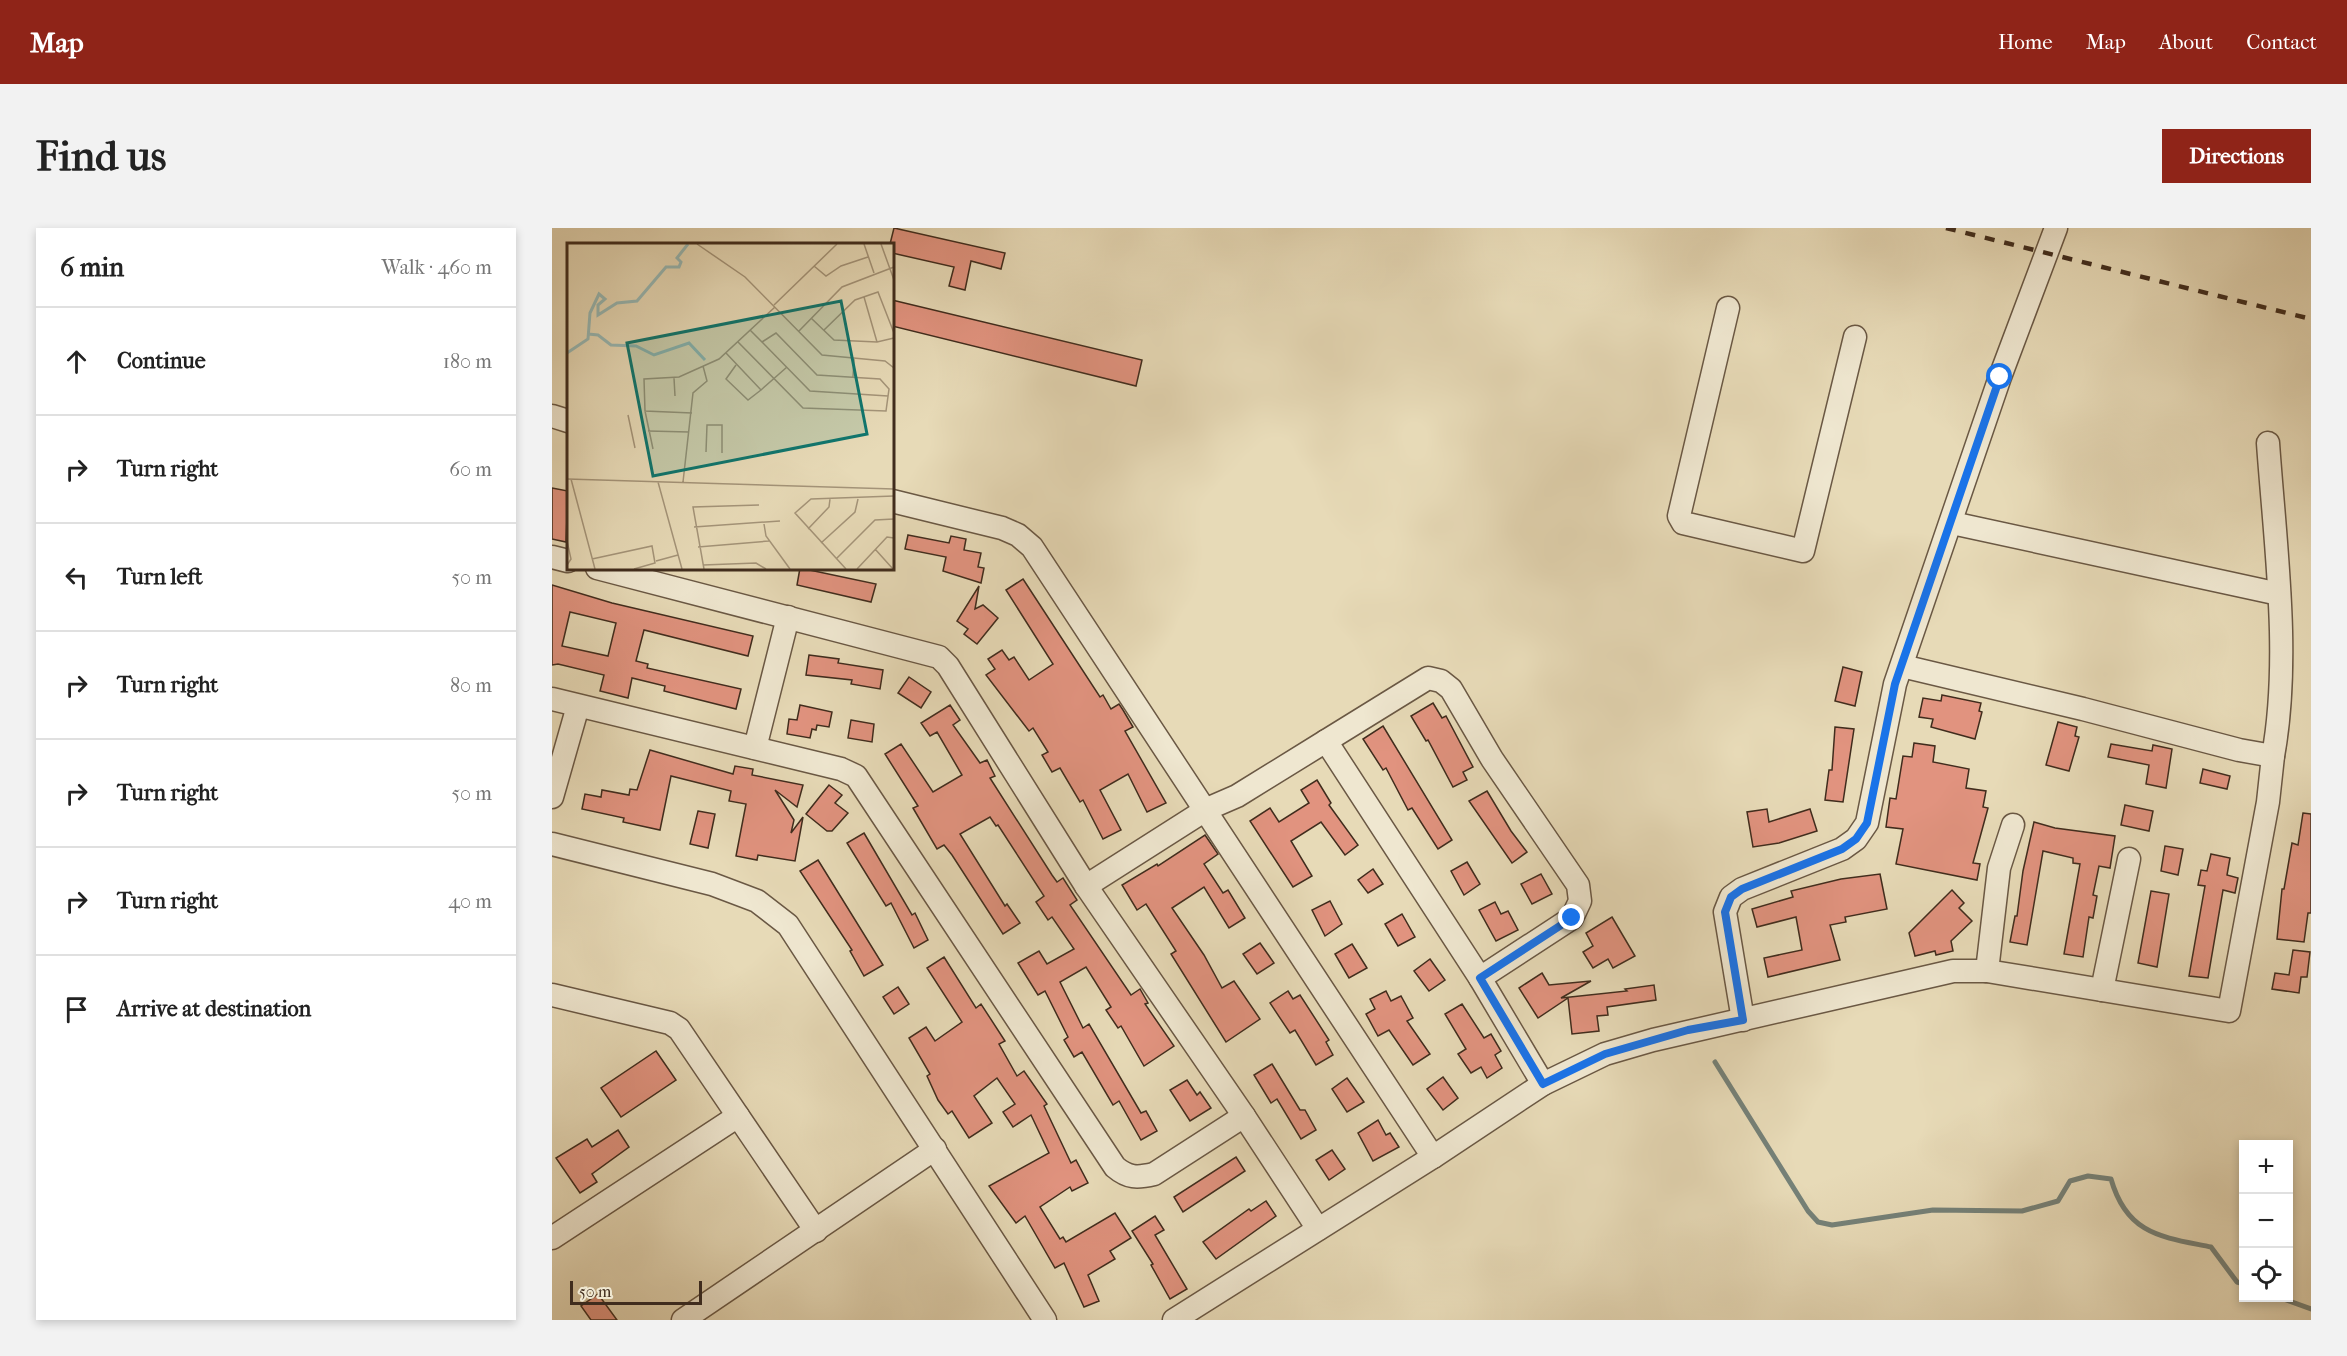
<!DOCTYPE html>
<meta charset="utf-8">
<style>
:root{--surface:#fff;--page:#f2f2f2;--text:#222;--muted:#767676;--line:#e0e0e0;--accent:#8f2418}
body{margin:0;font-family:"IM FELL French Canon",serif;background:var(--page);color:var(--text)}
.controls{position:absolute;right:18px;bottom:18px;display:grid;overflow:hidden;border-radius:0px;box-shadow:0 3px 9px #0003}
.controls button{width:54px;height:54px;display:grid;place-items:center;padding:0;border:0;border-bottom:2px solid var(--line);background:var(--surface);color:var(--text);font:30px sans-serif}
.scale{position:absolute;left:18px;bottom:15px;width:132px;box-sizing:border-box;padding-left:6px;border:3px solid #402c1d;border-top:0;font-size:16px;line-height:21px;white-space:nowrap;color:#402c1d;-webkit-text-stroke:4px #efe7d0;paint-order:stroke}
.stop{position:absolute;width:18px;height:18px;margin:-14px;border:4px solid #1a73e8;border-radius:50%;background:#fff}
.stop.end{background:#1a73e8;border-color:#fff;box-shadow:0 2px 6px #0008}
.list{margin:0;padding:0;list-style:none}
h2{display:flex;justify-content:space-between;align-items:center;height:78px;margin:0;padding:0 24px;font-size:26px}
h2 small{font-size:20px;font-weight:400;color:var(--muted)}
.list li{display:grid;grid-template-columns:39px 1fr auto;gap:18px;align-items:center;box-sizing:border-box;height:108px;padding:0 24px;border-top:2px solid var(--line)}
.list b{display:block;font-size:22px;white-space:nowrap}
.list em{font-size:20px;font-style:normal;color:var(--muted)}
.icon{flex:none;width:33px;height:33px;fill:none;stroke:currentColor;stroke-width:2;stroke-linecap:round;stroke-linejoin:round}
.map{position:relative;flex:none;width:1759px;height:1092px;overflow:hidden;border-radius:0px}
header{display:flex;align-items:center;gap:36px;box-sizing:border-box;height:84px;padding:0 30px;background:var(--accent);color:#fff}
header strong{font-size:28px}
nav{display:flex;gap:33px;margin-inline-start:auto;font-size:21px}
.intro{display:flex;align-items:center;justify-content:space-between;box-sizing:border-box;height:144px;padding:0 36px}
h1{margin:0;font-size:42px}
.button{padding:15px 27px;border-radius:0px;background:var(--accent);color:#fff;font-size:21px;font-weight:700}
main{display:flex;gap:36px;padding:0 36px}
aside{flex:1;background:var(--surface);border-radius:0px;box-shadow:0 3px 9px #0003}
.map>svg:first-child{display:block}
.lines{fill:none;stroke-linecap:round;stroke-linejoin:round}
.stream{stroke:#758178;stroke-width:5}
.building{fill:#e1937f;stroke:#402c1d;stroke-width:1.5;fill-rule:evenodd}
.minor-casing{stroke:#6a5844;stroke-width:25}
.minor{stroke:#efe7d0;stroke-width:22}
.rail{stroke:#402c1d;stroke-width:4.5;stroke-dasharray:10 10;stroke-linecap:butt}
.route{stroke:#1a73e8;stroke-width:8}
.inset-river{fill:none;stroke:#98b9b5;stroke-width:3}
.inset-road{fill:none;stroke:#a49479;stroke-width:1.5}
.view{fill:#0f766e;fill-opacity:0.15;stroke:#0f766e;stroke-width:3}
.inset-edge{fill:none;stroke:#402c1d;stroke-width:3}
</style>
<header>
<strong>Map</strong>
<nav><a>Home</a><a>Map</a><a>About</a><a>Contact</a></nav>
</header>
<div class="intro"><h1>Find us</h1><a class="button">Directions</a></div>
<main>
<aside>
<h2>6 min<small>Walk · 460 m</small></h2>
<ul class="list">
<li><svg class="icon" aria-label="ahead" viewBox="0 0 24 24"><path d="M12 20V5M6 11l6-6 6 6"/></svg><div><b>Continue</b></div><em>180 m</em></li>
<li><svg class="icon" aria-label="right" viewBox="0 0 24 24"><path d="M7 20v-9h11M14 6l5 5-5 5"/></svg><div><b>Turn right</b></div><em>60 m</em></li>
<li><svg class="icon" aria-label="left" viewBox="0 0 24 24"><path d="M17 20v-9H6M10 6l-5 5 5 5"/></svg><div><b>Turn left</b></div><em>50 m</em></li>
<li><svg class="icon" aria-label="right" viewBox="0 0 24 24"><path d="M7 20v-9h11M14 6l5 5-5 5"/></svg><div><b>Turn right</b></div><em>80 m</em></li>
<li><svg class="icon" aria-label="right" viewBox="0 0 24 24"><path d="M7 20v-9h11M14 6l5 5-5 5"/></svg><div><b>Turn right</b></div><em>50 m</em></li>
<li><svg class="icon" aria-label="right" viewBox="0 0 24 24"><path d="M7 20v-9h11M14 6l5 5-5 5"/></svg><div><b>Turn right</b></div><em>40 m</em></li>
<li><svg class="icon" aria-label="arrive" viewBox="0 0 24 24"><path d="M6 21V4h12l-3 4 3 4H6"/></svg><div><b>Arrive at destination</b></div></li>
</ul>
</aside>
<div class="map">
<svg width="1759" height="1092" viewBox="0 0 1759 1092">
<rect width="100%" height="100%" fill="#e7dab7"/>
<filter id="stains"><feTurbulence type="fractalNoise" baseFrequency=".00333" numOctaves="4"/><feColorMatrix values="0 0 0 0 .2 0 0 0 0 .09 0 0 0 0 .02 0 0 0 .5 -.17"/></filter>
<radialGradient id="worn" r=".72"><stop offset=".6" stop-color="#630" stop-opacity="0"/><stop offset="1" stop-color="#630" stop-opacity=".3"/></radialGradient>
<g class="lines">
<g class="stream">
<path d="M1163 834 1256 983 1266 994 1280 997 1381 982 1470 983 1506 973 1518 953 1536 948 1559 951C1575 1007 1610 1009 1659 1019L1685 1054 1692 1056"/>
<path d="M1729 1070 1759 1081"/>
</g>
</g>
<g class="building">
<path d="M342 0 453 25 449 41 419 33 413 62 397 58 402 39 340 25V16H338Z"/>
<path d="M340 72 590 132 584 158 340 98Z"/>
<path d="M0 260 16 263 14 314 0 311Z"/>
<path d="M356 307 397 315 399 308 414 311 412 322 429 325 426 339 432 340 429 355 391 343 394 329 353 321Z"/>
<path d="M248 340 324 356 319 374 245 357Z"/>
<path d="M471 351 548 469 551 467 559 481 567 476 571 482 581 499 573 503 614 575 595 584 576 546 548 562 569 602 551 611 531 572 528 574 508 540 500 544 490 527 496 524 481 500 477 503 434 447 443 441 436 431 450 422 457 432 462 429 477 452 501 436 454 362Z"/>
<path d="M0 357 60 375 201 408 196 428 92 402 84 433 96 436 95 440 189 461 184 481 112 463 113 458 80 450 76 470 48 463 52 447 6 436 0 437ZM18 384 64 395 56 428 10 418Z"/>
<path d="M427 358 423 381 431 377 446 390 425 416 412 406 416 401 405 393Z"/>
<path d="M257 427 287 431 286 435 331 442 328 461 299 456 300 452 254 447Z"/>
<path d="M1291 439 1310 444 1303 478 1283 473Z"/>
<path d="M357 449 379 464 369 480 346 465Z"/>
<path d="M1390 467 1429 475 1427 483 1430 484 1423 511 1379 499 1381 491 1367 489 1371 470 1389 473Z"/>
<path d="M881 475 890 490 894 488 921 539 911 544 915 552 901 559 876 512 874 513 859 488Z"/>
<path d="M248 477 280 484 277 499 265 497 264 502 260 501 258 510 235 506 237 491 245 492Z"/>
<path d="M398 477 408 492 401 497 428 535 435 532 443 548 438 550 500 647 505 654 511 650 525 672 518 677 579 767 588 761 596 775 593 776 622 818 592 838 569 798 566 800 554 782 559 779 534 739 508 754 531 800 537 796 589 885 594 883 605 903 589 912 567 873 561 877 530 824 522 829 512 812 516 809 493 763 486 767 466 735 487 723 495 736 522 721 500 689 496 692 484 674 492 668 446 597 444 598 438 589 408 606 453 678 455 676 468 695 451 706 400 627 392 617 385 621 361 580 366 578 333 526 349 516 381 564 410 547 385 504 378 508 369 495Z"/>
<path d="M299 492 322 496 320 514 296 510Z"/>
<path d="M1506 494 1525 499 1523 508 1527 509 1517 543 1494 537Z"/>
<path d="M831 498 900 612 886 621 860 580 856 582 834 540 831 542 811 511Z"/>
<path d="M1283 499 1302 501 1291 574 1273 572 1277 542H1280Z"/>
<path d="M1362 515 1383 518 1381 534 1417 541 1414 560 1434 563 1431 579 1436 580 1421 635 1428 636 1425 652 1344 636 1351 601 1334 599 1338 570 1344 571 1351 528 1360 529Z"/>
<path d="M1559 516 1600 523 1601 517 1620 521 1614 560 1594 556 1597 537 1556 529Z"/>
<path d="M98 522 181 546 183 538 201 541 200 547 251 557 245 579 223 562 242 592 239 605 251 589 243 633 206 627 205 632 184 628 194 576 177 573 179 563 119 548 108 602 71 594 72 590 30 581 33 566 49 569 50 562 77 567 78 561 85 562Z"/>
<path d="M1651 541 1678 548 1675 561 1648 555Z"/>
<path d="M765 552 779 575 777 577 806 617 793 627 769 594 739 613 760 648 741 659 698 593 718 580 727 594 757 575 749 562Z"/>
<path d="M277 557 290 567 283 575 296 585 280 603H275L254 586Z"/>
<path d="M935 563 959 603 975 624 960 635 917 573Z"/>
<path d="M1573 577 1601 583 1597 603 1569 597Z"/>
<path d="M1215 581 1217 594 1258 581 1265 603 1227 615 1201 619 1195 584Z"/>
<path d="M146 583 163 586 156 620 138 616Z"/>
<path d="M1751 585 1759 586V685H1756L1752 714 1725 711 1730 661H1732L1740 615 1746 617Z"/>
<path d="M1482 594 1503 600 1563 608 1558 640 1547 638 1541 667 1545 668 1541 690 1537 689 1531 729 1512 726 1528 636 1521 635V630L1491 623 1475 717 1458 714 1463 688H1465L1471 643Z"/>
<path d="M312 605 360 687 363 685 376 712 362 720 339 675 334 678 295 615Z"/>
<path d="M653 607 666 626 652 636 671 665 676 662 693 690 677 700 652 659 620 680 652 727 670 760 682 753 708 791 674 814 619 726 624 723 594 676 585 682 570 657 605 636 606 638Z"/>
<path d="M1613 618 1631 621 1626 647 1609 643Z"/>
<path d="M1659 626 1678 630 1675 647 1686 650 1683 665 1671 662 1656 750 1637 748 1653 658 1646 657 1649 642 1655 643Z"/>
<path d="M266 632 331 737 312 748 298 723 300 722 248 643Z"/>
<path d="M915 634 928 656 912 667 899 643Z"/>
<path d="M821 641 831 656 816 665 806 652Z"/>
<path d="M989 646 1000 666 980 676 969 656Z"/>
<path d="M1328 646 1335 681 1293 689 1294 694 1278 697 1288 732 1216 749 1212 730 1250 722 1244 689 1205 699 1200 681 1241 669 1239 663 1289 651Z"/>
<path d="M1400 662 1412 675 1407 680 1420 693 1399 713 1401 723 1384 727 1383 723 1363 728 1357 705Z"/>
<path d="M1599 663 1617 666 1605 739 1586 735Z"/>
<path d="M778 673 790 696 773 708 760 682Z"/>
<path d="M943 674 949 686 956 683 966 702 944 713 927 682Z"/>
<path d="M850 686 863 709 846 718 833 696Z"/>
<path d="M1060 689 1083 728 1061 740 1056 731 1041 740 1031 724 1041 718 1034 705Z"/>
<path d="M708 715 722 735 705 746 691 726Z"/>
<path d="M800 716 815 740 797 750 783 726Z"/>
<path d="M1741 722 1758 724 1755 749H1749L1747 765 1720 761 1723 745 1737 747Z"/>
<path d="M392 729 424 780 429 776 453 813 447 816 465 848 472 843 495 876 492 878 519 935 524 932 536 955 520 963 518 959 488 979 508 1011 511 1009 514 1014 563 985 579 1010 558 1023 563 1031 536 1047 547 1073 532 1079 512 1035 503 1040 473 988 464 995 437 958 497 925 479 887 461 899 451 884 463 876 445 850 422 868 440 895 417 910 400 883 396 886 386 872 375 848 378 846 357 810 374 799 383 813 410 794 375 740Z"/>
<path d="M878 731 893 752 877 763 862 743Z"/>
<path d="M990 745 997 757 1039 753 1009 770 1075 763 1073 761 1102 757 1104 772 1055 779 1056 787 1045 788 1047 803 1020 806 1016 770 986 790 967 760Z"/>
<path d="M346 759 357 776 342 786 331 769Z"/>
<path d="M736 763 741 771 748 767 777 812 774 814 781 827 764 837 743 802 738 805 718 775Z"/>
<path d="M834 763 839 773 849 768 861 790 855 793 878 826 861 837 837 802 826 808 814 786 823 781 818 771Z"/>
<path d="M910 776 932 810 939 806 949 823 943 827 950 840 935 850 929 839 919 845 906 826 914 821 893 786Z"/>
<path d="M104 823 124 852 69 889 49 860Z"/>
<path d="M720 836 748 882H753L764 902 749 911 725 871 719 875 702 847Z"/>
<path d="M891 849 906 870 891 882 875 861Z"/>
<path d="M795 850 812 874 795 884 780 861Z"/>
<path d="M635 852 645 867 648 864 659 880 638 893 618 862Z"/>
<path d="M826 892 834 907 838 905 847 919 821 933 806 905Z"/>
<path d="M66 902 77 919 40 946 45 954 28 965 4 930 35 911 40 919Z"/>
<path d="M780 922 793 941 777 952 764 932Z"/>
<path d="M684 929 693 943 631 984 622 969Z"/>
<path d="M714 973 724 988 664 1031 651 1014 697 981 699 983Z"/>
<path d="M603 988 612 1002 603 1007 635 1061 618 1071 599 1037 601 1036 580 1003Z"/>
<path d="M46 1066 65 1092H39L29 1078Z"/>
</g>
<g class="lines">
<defs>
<g id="minor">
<path d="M1176 80 1127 288 1131 295 1251 323 1303 109"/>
<path d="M0 188 16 193"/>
<path d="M1716 215C1723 315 1739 430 1721 528"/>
<path d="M340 273 450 300 466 307 480 319 881 929"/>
<path d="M1400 295 1727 366"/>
<path d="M0 329 16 333"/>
<path d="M45 340 387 429 396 438 534 658 692 888"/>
<path d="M0 471 289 541 304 548 563 939C576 950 585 950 602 946L692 888 766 1001"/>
<path d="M774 513 876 450 889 453 899 461 940 531 1026 657 1028 673 1020 690 928 750"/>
<path d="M203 520 236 389"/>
<path d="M0 569 26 478"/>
<path d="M0 616 160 656 205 673 236 697 493 1092"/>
<path d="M534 658 655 581 685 568 774 513 928 750 991 856"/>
<path d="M1435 743 1447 640 1461 597"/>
<path d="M1550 762 1577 631"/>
<path d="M0 767 118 795 127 801 264 1003"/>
<path d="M1191 792 1173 684 1179 669 1190 661 1290 621 1304 611 1315 595 1343 456 1448 149 1504 0"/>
<path d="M0 1010 186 888"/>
<path d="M131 1092 383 921"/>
<path d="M622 1092 881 929 991 856 1053 826 1101 812 1401 743H1435L1677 783 1716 574 1721 528 1687 522 1531 481 1350 438"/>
</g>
</defs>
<use href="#minor" class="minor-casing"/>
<use href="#minor" class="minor"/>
<path class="rail" d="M1394 0 1759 91"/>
</g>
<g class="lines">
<path class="route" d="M1020 690 928 750 991 856 1053 826 1136 802 1191 792 1173 684 1179 669 1190 661 1290 621 1304 611 1315 595 1343 456 1448 149"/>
</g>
<g transform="translate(15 15)">
<rect width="327" height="327" fill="#e7dab7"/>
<path class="inset-river" d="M21 91 31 92 44 102 69 103 87 112 122 100 138 117M0 110 21 96 23 70 32 51 38 56 31 62V72L50 60 70 58 99 24H112L114 19 110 15 121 1"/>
<path class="inset-road" d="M130 1 178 34 255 112 318 118 327 125M297 1 307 30M314 1 327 37M247 23 259 33 274 23 301 14M297 54 310 99M207 62 270 1M244 75 267 97 310 99 327 95M257 87 288 57 311 49 327 90M232 88 275 44 327 24M171 99 236 165 319 168 322 146 313 136 250 132 209 90 195 99 183 87M195 99 243 148 321 153M159 110 194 147 220 124M169 122 159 136 181 157 194 147M286 134 287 116M107 135 108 153M78 168 86 206M125 170 78 168 77 136 112 134 152 116 208 64M61 172 68 205M81 188 122 189M139 209 140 182H155V210M0 236 327 246M4 236 28 326M91 239 115 326M116 239 126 150 140 138 136 123M197 281 199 293 223 326M127 284 213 278M241 286 262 264 263 256M0 298 4 316 0 322M254 300 288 269 291 256M131 304 202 298M308 306 326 326M270 315 308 277 327 276M25 316 85 303 88 320 67 326M89 318 111 312M136 322 189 320 199 326M137 326 126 264 192 262M279 326 228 270 244 256 327 253M290 326 320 294 327 295"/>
<path class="view" d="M274 58 300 191 86 233 60 100Z"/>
<rect width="327" height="327" class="inset-edge"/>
</g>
<rect width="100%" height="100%" filter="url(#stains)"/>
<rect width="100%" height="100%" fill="url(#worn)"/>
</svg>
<div class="controls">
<button>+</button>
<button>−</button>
<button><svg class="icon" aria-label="locate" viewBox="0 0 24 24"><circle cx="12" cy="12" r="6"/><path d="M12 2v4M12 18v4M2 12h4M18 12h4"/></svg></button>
</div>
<div class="scale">50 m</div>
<div class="stop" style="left:1448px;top:149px"></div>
<div class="stop end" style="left:1020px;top:690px"></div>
</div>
</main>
